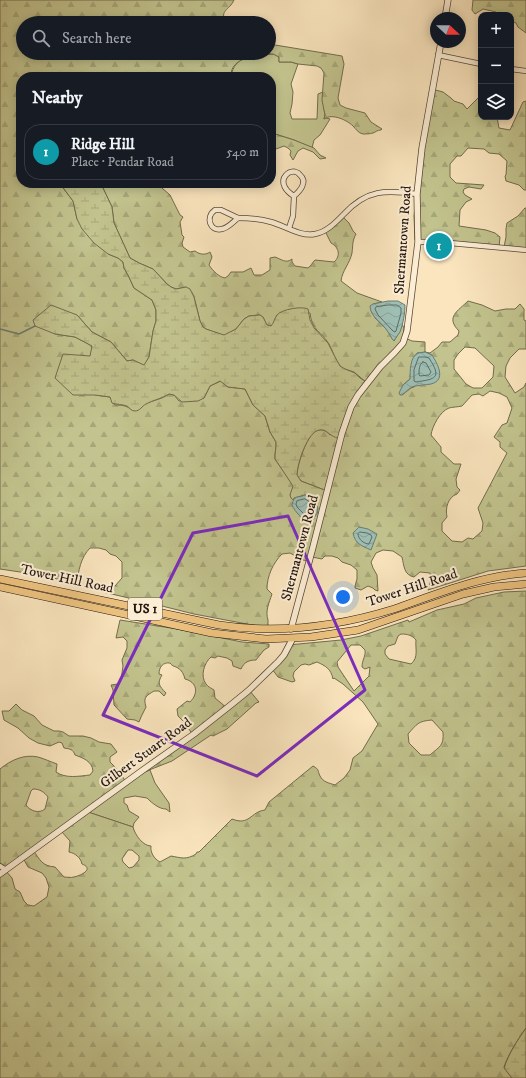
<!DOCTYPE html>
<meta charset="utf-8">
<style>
:root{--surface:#171b24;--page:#242831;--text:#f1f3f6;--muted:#9ea1a6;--line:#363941;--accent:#ea580c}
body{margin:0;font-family:"IM FELL DW Pica",serif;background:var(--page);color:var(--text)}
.controls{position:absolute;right:12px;top:12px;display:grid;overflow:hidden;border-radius:8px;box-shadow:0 2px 10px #0003}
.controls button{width:36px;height:36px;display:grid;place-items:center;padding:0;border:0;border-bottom:1px solid var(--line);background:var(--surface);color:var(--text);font:20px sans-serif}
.compass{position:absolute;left:430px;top:12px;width:36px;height:36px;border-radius:50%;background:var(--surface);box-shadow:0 2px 10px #0003;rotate:112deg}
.you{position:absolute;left:343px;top:597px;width:14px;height:14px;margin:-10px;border:3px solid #fff;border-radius:50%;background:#1a73e8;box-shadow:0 0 0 6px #1a73e833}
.badge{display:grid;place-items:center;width:26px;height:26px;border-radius:50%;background:var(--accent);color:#fff;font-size:13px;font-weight:700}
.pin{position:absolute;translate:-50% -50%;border:2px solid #fff;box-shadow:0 1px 4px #0006}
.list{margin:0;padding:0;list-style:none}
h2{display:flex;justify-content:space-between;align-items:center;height:52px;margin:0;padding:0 16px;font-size:17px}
h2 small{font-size:13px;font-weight:400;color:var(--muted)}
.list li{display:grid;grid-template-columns:26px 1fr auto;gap:12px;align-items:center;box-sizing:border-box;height:56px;margin:0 8px 8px;padding:0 8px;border:1px solid var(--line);border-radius:16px}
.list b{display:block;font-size:15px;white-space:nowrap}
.list p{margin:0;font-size:13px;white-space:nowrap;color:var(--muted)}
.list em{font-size:13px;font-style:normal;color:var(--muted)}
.icon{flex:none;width:22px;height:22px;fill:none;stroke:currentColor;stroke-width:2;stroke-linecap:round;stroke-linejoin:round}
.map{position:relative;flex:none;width:526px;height:1078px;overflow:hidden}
.search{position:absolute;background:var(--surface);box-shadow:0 2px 10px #0003;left:16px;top:16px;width:260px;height:44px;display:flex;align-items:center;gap:10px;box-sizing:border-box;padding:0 14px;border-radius:22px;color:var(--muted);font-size:15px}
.panel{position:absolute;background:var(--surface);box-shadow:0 2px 10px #0003;left:16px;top:72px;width:260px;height:116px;border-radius:16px}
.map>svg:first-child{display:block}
.green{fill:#c2c38e;stroke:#726c4d}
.forest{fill:url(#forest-firs);stroke:#726c4d;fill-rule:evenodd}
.wetland{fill:url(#wetland-marsh);stroke:#726c4d}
.water{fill:url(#water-waves);stroke:#6c7b71}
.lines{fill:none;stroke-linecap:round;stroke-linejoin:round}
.shore{stroke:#606a60;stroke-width:1}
.stream{stroke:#6c7b71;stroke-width:1.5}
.minor-casing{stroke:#574838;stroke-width:6}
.tertiary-casing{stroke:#574838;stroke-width:7}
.trunk-casing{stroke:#21140c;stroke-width:8}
.minor{stroke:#fceed5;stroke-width:4.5}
.tertiary{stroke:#fceed5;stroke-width:5.5}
.trunk{stroke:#edc27f;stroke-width:7}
.marked{fill:none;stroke:#7b2cbf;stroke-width:3;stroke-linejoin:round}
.labels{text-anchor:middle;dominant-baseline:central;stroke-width:4;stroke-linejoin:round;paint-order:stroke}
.shield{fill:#fceed5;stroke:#635548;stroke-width:1}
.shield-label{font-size:13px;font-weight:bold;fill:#21140c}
.street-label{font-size:14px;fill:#21140c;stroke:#fceed5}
</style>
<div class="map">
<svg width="526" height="1078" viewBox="0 0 526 1078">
<defs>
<pattern id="forest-firs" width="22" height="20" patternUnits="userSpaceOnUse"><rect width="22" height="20" fill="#c2c38e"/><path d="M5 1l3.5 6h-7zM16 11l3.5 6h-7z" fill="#a6a779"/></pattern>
<pattern id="wetland-marsh" width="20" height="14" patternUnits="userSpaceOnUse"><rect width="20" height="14" fill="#c2c38e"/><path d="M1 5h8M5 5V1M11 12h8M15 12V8" fill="none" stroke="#a6a779"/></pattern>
<pattern id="water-waves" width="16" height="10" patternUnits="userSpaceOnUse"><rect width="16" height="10" fill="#9ebfb5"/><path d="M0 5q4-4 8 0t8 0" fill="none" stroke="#88a39a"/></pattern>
</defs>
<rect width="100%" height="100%" fill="#fae5be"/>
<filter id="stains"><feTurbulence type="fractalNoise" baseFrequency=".005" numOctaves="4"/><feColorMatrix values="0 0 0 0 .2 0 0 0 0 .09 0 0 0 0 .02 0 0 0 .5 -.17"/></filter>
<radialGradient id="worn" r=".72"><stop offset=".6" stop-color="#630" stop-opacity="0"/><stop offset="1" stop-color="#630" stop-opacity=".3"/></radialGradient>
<g class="green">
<path d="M274 54 279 57V62H291L298 64 291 84 293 92 292 104 290 113 292 119H317L318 94 323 92V101L325 115 324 119 326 118 330 119 320 135 314 140 312 148 294 140 275 134 271 132V77H231C234 54 255 56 274 54Z"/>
<path d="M150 770 155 783 169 803 170 812 166 809C159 809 152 803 147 798L135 796 124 798V803L127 805 129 811 139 817 134 823 133 827 88 812 139 774Z"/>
</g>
<g class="forest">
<path d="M0 0H234C229 11 220 9 225 23H23V53H269V44L342 56 344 64 338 98 340 105 346 108 365 113 371 122 382 129 381 130C377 130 376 132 373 133 370 134 365 134 363 134 358 133 356 129 353 126 347 120 332 113 324 119L325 115 322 100 324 73 321 68 317 66 298 64 291 62H279V57C278 57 274 54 273 54 265 53 243 57 237 63 232 67 231 71 231 77H21V183H61V185L73 201 77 219 108 254 118 258 123 262 124 268 128 275 134 288 152 300 156 310V321L153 331 149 357 144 366 133 360 127 361 111 342 92 332 77 315 55 334 75 337 92 346 91 356 95 395 110 397 115 405C123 405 127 406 132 410 143 410 139 407 147 403 155 400 162 399 169 394L174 395 179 401 204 398 210 386 221 381 228 387 245 389 253 405 265 416 270 432 276 442V446L275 455V459L294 486 290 495 300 497 305 495 310 497 327 491 301 481 297 475C297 465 307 435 316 431 322 428 326 431 330 435L347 421 366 382C362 379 358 375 354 372 349 370 344 370 340 366 335 360 333 351 329 344 321 331 312 331 310 313L277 315 273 325 271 326H267L263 317 259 315 249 316 244 319 236 329 224 336 206 329 203 327 200 321 194 297 186 287 176 289 171 287 167 284 153 269 139 263 130 258 114 223 112 207 102 186 97 183H161L162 188 170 195 180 215 183 217 180 222 182 235 184 237 182 243 183 247 190 252 195 251C200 255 206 255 210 252L212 257 209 265C213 271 219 277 225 278L228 276 231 272H243L251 268 254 275H262L270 270V258L275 257C281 259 286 264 292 259V262L295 266 308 268C311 266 312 263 315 260L334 262C341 256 339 247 331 243L325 231 343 217 349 223 353 231 356 234C352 241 353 246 352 253 350 263 342 271 341 281L357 293 382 302 373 304 375 318 388 331 393 340 394 341C398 334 400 332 402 324L404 328 403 337 412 341 425 342V352L430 353 438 347 442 342H450L458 335 459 331C445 317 458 311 468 301L482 305 495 311 506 309H515L520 304 524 309V320L526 321V349H519L510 358 506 366 505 377 515 393 524 387 526 383V566L488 571 428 590 431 578 430 573 420 572 414 577C404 575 404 566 402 557L393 551 383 550 376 553 371 562 373 568 377 575 378 591 375 590 373 588 368 586 361 590 355 588V586L357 579V570L351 565 342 562 338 558 332 556H325L322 559 312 557 309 561 303 560 290 553 282 554C273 563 267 576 267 589L272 594C269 603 265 611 268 620V628L194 614 146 602 103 592 105 586H115L122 578V562L116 556 110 554 106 550 99 548H90C81 557 78 571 77 585L47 576 0 569ZM465 347 475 348 494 366 493 377 482 388H473L466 384 454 369V360L458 354ZM425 352 432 355 414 387 411 388 402 395 403 385 410 379 417 353ZM490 391 499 393 507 397 512 408 507 423 502 425 494 437 500 442V447L507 453 478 508 483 523 482 531 473 539 468 538 462 542 452 541 442 531V523L447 517C445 508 448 497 457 494L460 490 457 487 456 479 461 464H454L441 452V447L431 435C432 427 440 411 449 408 452 407 458 407 462 406L472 395 479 394 483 396Z"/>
<path d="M473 0H526V33L518 27 516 23 511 21V15H498L496 12 483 9 475 14 472 10Z"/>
<path d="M432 89 443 92 451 98 454 101 463 104 467 109 481 95V117H497L499 128 510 130 523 102 526 101V190H524L519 185 506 181 505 176 506 175 507 161 499 154 489 153 484 149 468 148 461 156H457L450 164V177L456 183 484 185 481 189 469 187 464 189 463 192 465 195 472 199 466 202 460 210 459 226 486 230 495 233 500 237 499 247 415 240 414 216 416 196Z"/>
<path d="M271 132 275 134 294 140 314 148 320 155 326 158 320 159 313 152 303 148 298 151 293 160 290 155 291 151 288 148 284 146 276 149H272L275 140 271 135Z"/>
<path d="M525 208H526V249L504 247 506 237V229L507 223 518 216Z"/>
<path d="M526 591V1028C517 1041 509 1053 504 1067L512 1078H0V769C11 760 24 754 38 757 45 759 51 762 57 764L56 772C66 779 79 776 90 775L93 771C92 761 83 758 75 755 73 749 70 749 64 748L62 743 59 742 50 746 38 743 29 738 18 728 4 720 2 711H9L16 704 22 710 34 716 42 725 54 731H59L63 732 69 736H83L91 738 99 742 111 744 117 752 110 757V762L118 770 126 782 88 812 133 827C135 835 143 846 151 846 150 852 154 859 160 862L171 856C182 858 186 860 196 854L197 852H199L232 819C250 826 250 812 265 810L269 802 313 766C320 770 317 770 320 776 323 782 329 783 335 785L344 778 350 770 353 758 362 751 378 724 363 702 343 684 334 678 333 679C331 669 326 666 317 662L309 665 305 664 301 665 294 672 293 676 295 681 292 682 278 677 272 669 288 645 341 640 361 636 408 620 409 622 437 610 464 604 476 598 504 592ZM401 634C407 634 412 635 416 640 415 649 419 657 411 664L389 659 385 654V650L388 646 395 644 398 636ZM351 645H360L365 650C366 656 362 660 362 667L365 669 370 667 369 676 354 691 338 667 337 662ZM432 720 443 732C444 746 440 746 430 755H421L409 743 408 734C417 724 418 721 432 720ZM33 789C40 789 44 792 48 797L45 809C39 814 30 811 26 805L31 791ZM61 831 70 841 69 852C75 853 81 858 82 864 95 869 80 876 74 877 71 878 67 877 64 877L55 867C42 866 40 860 33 850ZM128 850H132L139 856V860L133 867 129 868 123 862 122 859ZM23 858 28 867 42 873 46 878 49 887 47 897 34 906 28 905 24 901 20 892 15 889 12 878 5 870Z"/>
<path d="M120 620 177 629 242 642 269 644V647L264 650 256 660C249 660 244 662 241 669L233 666 232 661 227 658 218 656 215 658 211 657C204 663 200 676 206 684 208 687 211 688 214 690L215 698 227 708 249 690 259 702 256 703 227 729 213 736 211 735 172 761 139 774 193 735 184 722 178 716 177 709 187 701 190 702C199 693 197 682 185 679 184 675 182 670 178 668 175 666 173 667 170 663 163 662 159 667 159 674L162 675C157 683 159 686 166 693L164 696 159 691H154C146 696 143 697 146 707L141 717 139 722 135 720 127 719 114 705 113 690 111 685 118 684 121 680 123 666 122 660 127 648V641L123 637 116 638Z"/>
</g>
<g class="wetland">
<path d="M61 183H97L102 186 112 207 114 223 130 258 139 263 153 269 167 284 171 287 176 289 186 287 190 289 194 297 200 321 203 327 206 329 224 335 236 329 244 319 249 316 260 315 263 317 267 325 271 326C274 323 274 319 277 315 282 309 302 306 308 309L310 320 314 328 328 343 335 357 340 366 345 369 355 373 360 378 366 382 358 395 340 439C337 438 334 437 331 435 328 433 325 429 320 430 308 430 297 464 297 475L301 481 327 491 324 506 319 513H317L318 508 305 495 294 498 293 500 291 498 290 495 293 486 275 459V455L276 446V442L270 432 265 416 253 405 245 389 228 387 220 381 210 386 204 398 198 401 182 402 174 395 169 394C161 399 153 400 146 404 142 406 140 411 135 411 131 411 130 408 127 406 122 404 117 405 112 403L110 397 95 395H73L55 378 63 354 90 356 92 346 75 337 55 334 35 326 33 320 51 305 77 315 92 332 111 342 127 361 133 360 144 365 149 357 153 331 156 321V310L152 300 134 288 128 275 124 268 123 262 118 258 108 254 94 243 82 229 77 219 73 201 61 185Z"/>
<path d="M526 1028V1078H512L504 1068C509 1053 517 1041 526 1028Z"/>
</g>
<g class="water">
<path d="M388 301H398L405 305C405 314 403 324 400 332 398 335 396 337 394 341L393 340C391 338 390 334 388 332 383 323 370 317 370 306L373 304Z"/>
<path d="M425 352 432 355C437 363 447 380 431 384 425 385 418 385 412 387 408 389 405 393 402 395H400L399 393 403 385 410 379C410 372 410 356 418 353 420 352 423 353 425 352Z"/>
<path d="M305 495C314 498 321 505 316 515 314 518 313 521 310 523 303 520 295 512 292 505 294 495 297 498 305 495Z"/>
<path d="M359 527 368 529 377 534 371 550C362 546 355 544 353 533Z"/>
</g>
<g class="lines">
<g class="shore">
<path d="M388 305H397L401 308V313L396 331 395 332 393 331 378 315 375 309 376 307Z"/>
<path d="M419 357H425L429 358C442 378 436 379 416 382L414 381V370Z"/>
<path d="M423 362 426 363 431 372 429 375 420 376 419 375C419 370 419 364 423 362Z"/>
<path d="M305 499C315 504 316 510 309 518L307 517 297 507 296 504 297 501Z"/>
<path d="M360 532 367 533 371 535 372 537 369 544C364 544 358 539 358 534Z"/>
</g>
<path class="stream" d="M0 329 19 334 35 326"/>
<defs>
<g id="minor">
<path d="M438 55 481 64"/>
<path d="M511 69 526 71"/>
<path d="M215 210H221L238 218C233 222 228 228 222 229 210 232 205 217 215 210Z"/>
<path d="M238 218C249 218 260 219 271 222 285 226 301 237 315 234 327 232 336 222 344 214 367 189 386 190 417 194"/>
<path d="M289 228 293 216 294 196C300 191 308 182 300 175 298 172 294 171 291 172 289 172 287 174 286 175 279 183 287 192 294 196"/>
<path d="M418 242H439L526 250"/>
<path d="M0 866 6 870"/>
</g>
<g id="tertiary">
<path d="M445 18 448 0"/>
<path d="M291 629 313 547 342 433 351 407 358 395 380 367 395 352 403 343 407 331 418 242 417 194 422 148 441 42"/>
<path d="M0 874 143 770 194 734 232 704 248 691 278 662 284 655 293 638"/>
</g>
<g id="trunk">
<path d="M0 579 219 625C279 634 336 627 394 609 437 594 480 576 526 573"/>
<path d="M0 587 212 633 266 639 311 637 358 630 463 594 494 587 526 584"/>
</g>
</defs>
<use href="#minor" class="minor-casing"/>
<use href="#tertiary" class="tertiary-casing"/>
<use href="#trunk" class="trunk-casing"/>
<use href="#minor" class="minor"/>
<use href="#tertiary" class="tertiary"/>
<use href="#trunk" class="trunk"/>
</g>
<path class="marked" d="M288 516 365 690 257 776 103 715 193 533Z"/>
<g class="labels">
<rect class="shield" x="128" y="598" width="34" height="22" rx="3"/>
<g class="shield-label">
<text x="145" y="609">US 1</text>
</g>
<g class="street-label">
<text transform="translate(403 240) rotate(-86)">Shermantown Road</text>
<text transform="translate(300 548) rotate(-75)">Shermantown Road</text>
<text transform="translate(67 579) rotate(12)">Tower Hill Road</text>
<text transform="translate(412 588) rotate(-18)">Tower Hill Road</text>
<text transform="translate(146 753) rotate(-36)">Gilbert Stuart Road</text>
</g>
</g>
<rect width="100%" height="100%" filter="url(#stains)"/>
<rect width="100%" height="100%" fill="url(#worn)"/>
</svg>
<div class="controls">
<button>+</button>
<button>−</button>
<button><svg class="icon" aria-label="layers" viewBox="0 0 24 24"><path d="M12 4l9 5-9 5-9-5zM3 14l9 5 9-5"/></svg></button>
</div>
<svg class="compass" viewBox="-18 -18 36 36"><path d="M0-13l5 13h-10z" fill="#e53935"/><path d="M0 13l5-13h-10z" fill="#9ea1a6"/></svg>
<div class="you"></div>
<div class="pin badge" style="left:439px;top:246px;background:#0f9aa8">1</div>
<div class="search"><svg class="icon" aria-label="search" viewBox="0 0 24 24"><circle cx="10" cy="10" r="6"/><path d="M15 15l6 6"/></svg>Search here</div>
<section class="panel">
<h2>Nearby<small></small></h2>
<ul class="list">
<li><span class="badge" style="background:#0f9aa8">1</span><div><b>Ridge Hill</b><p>Place · Pendar Road</p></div><em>540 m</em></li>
</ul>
</section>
</div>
